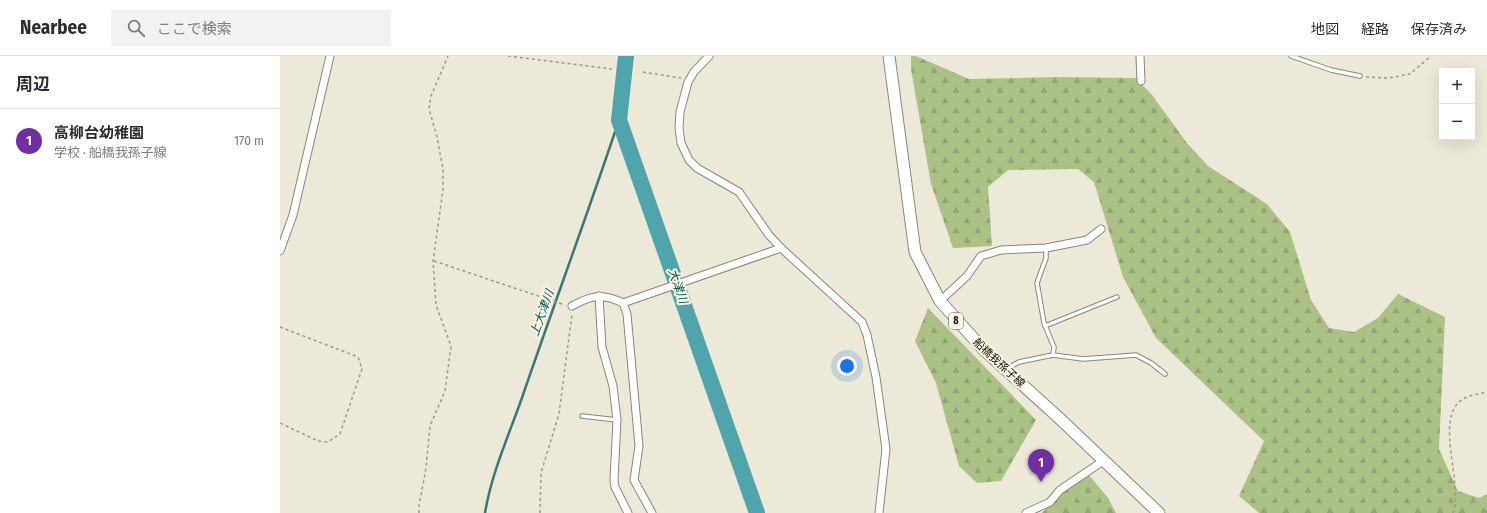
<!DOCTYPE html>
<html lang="ja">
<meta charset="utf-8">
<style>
:root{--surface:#fff;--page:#f2f2f3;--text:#2b2b33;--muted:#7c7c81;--line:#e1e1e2;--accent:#712ea2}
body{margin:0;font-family:"Fira Sans Condensed","Noto Sans JP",sans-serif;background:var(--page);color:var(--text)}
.controls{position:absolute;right:12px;top:12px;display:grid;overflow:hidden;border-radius:0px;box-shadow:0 4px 16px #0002}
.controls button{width:36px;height:36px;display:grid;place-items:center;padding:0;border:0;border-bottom:1px solid var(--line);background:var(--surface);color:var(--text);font:20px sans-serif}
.you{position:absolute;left:567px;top:310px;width:14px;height:14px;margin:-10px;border:3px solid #fff;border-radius:50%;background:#1a73e8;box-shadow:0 0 0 6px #1a73e833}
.badge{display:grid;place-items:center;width:26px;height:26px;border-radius:50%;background:var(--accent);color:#fff;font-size:13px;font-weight:700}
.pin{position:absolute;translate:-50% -33px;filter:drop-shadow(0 1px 2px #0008)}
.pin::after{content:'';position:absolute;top:21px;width:14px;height:12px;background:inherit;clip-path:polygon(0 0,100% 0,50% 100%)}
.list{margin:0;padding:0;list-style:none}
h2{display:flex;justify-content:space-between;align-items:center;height:52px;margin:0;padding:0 16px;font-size:17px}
h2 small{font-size:13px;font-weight:400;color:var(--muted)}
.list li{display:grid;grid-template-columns:26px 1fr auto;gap:12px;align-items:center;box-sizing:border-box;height:64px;padding:0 16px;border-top:1px solid var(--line)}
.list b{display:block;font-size:15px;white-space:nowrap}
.list p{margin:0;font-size:13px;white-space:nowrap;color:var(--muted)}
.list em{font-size:13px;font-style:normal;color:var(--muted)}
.icon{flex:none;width:22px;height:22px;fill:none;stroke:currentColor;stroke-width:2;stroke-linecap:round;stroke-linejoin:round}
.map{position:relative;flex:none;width:1207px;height:457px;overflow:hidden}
header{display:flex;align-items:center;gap:24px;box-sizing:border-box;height:56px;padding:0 20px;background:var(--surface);border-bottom:1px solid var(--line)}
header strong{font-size:19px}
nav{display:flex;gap:22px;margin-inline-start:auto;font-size:14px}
.search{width:280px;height:36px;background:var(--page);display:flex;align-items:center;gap:10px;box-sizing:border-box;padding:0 14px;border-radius:0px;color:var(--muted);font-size:15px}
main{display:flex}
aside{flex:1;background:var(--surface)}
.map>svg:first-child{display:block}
.forest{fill:url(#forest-firs)}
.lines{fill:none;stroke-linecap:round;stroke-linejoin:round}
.stream{stroke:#3c777b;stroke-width:2.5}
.river{stroke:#50a5ac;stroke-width:16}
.service-casing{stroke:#8a8778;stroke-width:5.5}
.minor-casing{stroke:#8a8778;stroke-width:9}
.primary-casing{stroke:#8a8778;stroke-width:13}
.path{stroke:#9c998d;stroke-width:1.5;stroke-dasharray:3 3;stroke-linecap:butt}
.service{stroke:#fff;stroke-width:3.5}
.minor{stroke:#fff;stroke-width:7}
.primary{stroke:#fff;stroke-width:11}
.labels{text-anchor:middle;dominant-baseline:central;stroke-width:4;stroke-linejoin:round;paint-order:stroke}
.shield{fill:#faf7e5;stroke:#55534a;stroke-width:1}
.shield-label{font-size:10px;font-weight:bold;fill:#0e0d08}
.street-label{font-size:11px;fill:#0e0d08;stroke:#faf7e5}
.water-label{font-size:12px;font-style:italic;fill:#09565b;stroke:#faf7e5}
</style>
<header>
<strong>Nearbee</strong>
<div class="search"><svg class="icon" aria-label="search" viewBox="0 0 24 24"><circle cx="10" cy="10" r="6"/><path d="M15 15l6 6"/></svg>ここで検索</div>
<nav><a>地図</a><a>経路</a><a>保存済み</a></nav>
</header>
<main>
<aside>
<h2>周辺<small></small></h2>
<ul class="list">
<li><span class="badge">1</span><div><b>高柳台幼稚園</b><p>学校 · 船橋我孫子線</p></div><em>170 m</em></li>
</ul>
</aside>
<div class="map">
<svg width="1207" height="457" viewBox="0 0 1207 457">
<defs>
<pattern id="forest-firs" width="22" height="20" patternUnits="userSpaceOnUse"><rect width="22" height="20" fill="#acc186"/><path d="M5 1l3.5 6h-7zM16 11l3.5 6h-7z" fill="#93a572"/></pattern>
</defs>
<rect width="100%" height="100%" fill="#ede9d8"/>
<g class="forest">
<path d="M631 0H636L689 23 777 21 856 22 872 39 907 87 928 110 987 148 1010 176 1031 244 1049 272 1074 276 1098 262 1118 238 1165 261 1159 393 1178 435 1199 442 1207 438V457H979L959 440 984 385 876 282 843 221 814 126 798 113 728 114 708 131 712 190 673 192 651 128 631 13Z"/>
<path d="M648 252 756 364 721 425 697 427 679 410 656 327 635 285Z"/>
<path d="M809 419 828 442 836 457H762L782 435Z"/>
</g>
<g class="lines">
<path class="stream" d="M205 457C212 414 231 375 245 333 276 243 309 154 339 64"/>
<path class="river" d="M346 0 339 64 477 457"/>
<defs>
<g id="service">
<path d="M1011 0 1051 14 1080 20"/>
<path d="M766 192V202L757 227 764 267 774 291 773 299"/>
<path d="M765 270 837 241"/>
<path d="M728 312 739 306 773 299 803 303 856 299 871 307 885 318"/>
<path d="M302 360 337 364"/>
</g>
<g id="minor">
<path d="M429 0 414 16 408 26 400 56 399 72 401 87 409 104 417 112 459 136 489 179 501 192 582 266 587 279 596 321 606 393 599 457"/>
<path d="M860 0 861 25"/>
<path d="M0 195 13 159 50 0"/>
<path d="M319 240 322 291 333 330 337 364 334 424 335 431 348 457"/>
<path d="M660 245 687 220 701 200 721 194 766 192 807 184 821 173"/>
<path d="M343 247 501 192"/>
<path d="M292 250C312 239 322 237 343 247L347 258 359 390 354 424 372 457"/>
<path d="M746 457 770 446 780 434 823 405"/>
</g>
<path id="primary" d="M609 0 635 196 660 245 703 293 778 361 879 457"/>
</defs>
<use href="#service" class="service-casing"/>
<use href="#minor" class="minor-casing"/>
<use href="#primary" class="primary-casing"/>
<g class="path">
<path d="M228 0 332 13"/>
<path d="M363 16 401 22"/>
<path d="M1086 21 1109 22 1130 18 1151 0"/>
<path d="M154 205 285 249"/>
<path d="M0 271 78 301 82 313 60 378 48 386 38 385 0 367"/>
<path d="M139 457V450L146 412 150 370 165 335 171 290 156 249 153 205 163 134V113L157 81 149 53 151 40 168 0"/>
<path d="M260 457 261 417 279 358 292 258"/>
<path d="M1173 457C1184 428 1153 361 1183 343 1190 339 1199 338 1207 336"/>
</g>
<use href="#service" class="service"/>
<use href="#minor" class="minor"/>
<use href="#primary" class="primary"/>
</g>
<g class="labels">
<rect class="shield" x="669" y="257" width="14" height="16" rx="3"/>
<g class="shield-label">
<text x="676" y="265">8</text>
</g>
<g class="street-label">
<text transform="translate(719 307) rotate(43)">船橋我孫子線</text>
</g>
<g class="water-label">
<text transform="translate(398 230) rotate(71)">大津川</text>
<text transform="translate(262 257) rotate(-70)">上大津川</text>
</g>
</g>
</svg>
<div class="controls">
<button>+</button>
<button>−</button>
</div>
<div class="you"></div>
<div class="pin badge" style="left:761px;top:426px">1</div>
</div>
</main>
